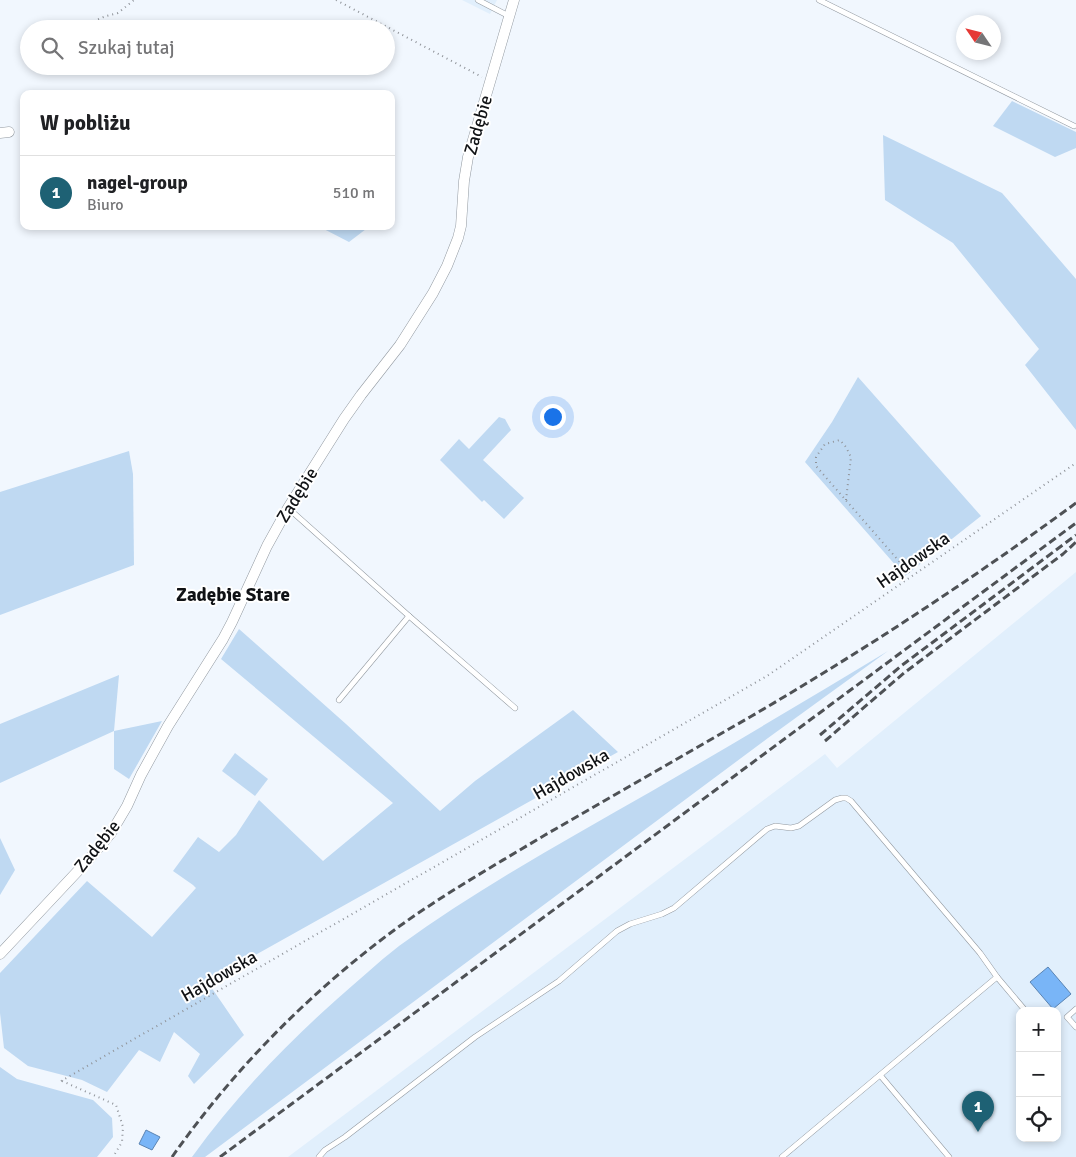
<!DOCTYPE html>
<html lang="pl">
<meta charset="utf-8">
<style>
:root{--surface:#fff;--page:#f2f2f2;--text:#202124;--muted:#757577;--line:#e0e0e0;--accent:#1e6174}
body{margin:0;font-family:Signika,sans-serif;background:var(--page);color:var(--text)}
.controls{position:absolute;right:15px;bottom:15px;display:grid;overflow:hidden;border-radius:10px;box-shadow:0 2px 8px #0003}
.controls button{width:45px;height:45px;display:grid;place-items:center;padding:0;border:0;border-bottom:1px solid var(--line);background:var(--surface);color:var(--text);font:25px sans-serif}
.compass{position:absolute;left:956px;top:15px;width:45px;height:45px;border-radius:50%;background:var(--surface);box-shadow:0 2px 8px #0003;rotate:305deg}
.you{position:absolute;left:552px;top:416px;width:18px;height:18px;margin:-12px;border:4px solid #fff;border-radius:50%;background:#1a73e8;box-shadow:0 0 0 8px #1a73e833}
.badge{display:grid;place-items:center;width:32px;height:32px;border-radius:50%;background:var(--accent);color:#fff;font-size:16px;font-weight:700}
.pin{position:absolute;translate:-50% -41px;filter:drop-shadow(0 1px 2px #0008)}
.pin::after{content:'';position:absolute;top:26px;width:18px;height:15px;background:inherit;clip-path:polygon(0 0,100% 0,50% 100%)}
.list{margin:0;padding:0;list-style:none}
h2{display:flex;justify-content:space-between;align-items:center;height:65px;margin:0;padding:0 20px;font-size:21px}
h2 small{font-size:16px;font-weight:400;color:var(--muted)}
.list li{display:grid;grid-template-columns:32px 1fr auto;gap:15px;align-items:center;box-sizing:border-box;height:75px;padding:0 20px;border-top:1px solid var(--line)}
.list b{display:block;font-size:19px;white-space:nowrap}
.list p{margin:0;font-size:16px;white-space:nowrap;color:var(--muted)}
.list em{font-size:16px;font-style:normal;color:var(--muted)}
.icon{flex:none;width:28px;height:28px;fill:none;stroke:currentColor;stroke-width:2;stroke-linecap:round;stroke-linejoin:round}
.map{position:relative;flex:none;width:1076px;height:1157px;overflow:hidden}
.search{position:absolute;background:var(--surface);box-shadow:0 2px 8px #0003;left:20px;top:20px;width:375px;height:55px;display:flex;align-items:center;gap:12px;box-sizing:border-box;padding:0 18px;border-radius:28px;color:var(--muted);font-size:19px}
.panel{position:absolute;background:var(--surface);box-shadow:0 2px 8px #0003;left:20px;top:90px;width:375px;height:140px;border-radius:10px}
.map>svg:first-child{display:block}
.built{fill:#e1effc;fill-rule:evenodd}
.green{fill:#bfd9f2}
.water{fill:#79b5f7;stroke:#5a84b3}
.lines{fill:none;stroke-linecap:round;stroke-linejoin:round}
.lane-casing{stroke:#9299a0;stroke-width:6}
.street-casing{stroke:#9299a0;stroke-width:11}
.path{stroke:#90949a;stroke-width:2;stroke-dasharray:1 4;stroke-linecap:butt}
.lane{stroke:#fff;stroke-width:5}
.street{stroke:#fff;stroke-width:10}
.rail{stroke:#4e5155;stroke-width:3;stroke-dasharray:8 4;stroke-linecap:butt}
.labels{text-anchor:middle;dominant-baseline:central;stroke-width:4;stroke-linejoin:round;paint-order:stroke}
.street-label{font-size:18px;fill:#101215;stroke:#fff}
.neighbourhood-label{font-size:19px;font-weight:bold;fill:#101215;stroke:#fff}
</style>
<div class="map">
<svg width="1076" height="1157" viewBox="0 0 1076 1157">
<rect width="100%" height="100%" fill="#f1f7fe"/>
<g class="built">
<path d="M462 0H497L490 14Z"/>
<path d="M1076 572V1157H288L825 754 837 768ZM1020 1011H1057V1138H1020Z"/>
</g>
<g class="green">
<path d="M1012 101 1076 132V148L1055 157 993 126Z"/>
<path d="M883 135 1002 193 1076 279V430L1025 365 1039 349 953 243 885 200Z"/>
<path d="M318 226H370L349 242Z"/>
<path d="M858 377 981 516 905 576 805 462 832 422Z"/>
<path d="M499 417 505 419 511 430 483 460 524 498 504 519 484 500 482 502 440 460 459 439 469 449Z"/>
<path d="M129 451 133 474 134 565 0 615V492Z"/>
<path d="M239 629 346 724 440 811 475 781 573 710 618 752 250 958 209 984 244 1035 194 1084 188 1076 200 1054 174 1032 160 1062 139 1050 107 1092 82 1080 28 1066 4 1048 0 1013V973L87 881 152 937 196 888 193 885 173 871 198 837 219 852 236 835 259 800 323 861 393 803 221 659Z"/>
<path d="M888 651 768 738 205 1157H192C234 1099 283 1047 336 1000 357 982 377 963 399 946 479 888 566 840 652 791 731 745 810 698 888 651Z"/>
<path d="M119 675 114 731 162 721 129 779 114 769V731L0 783V724Z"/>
<path d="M235 753 268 779 255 796 222 771Z"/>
<path d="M0 838 15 870 0 895Z"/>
<path d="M0 1067 17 1079 93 1100 112 1118 113 1137 97 1157H0Z"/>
</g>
<g class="water">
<path d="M1048 967 1071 994 1053 1009 1030 982Z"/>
<path d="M146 1130 160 1137 152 1150 139 1144Z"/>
</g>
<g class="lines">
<defs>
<g id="lane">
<path d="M478 0 509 16"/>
<path d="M819 0 1074 126"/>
<path d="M288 508 409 616 515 708"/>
<path d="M339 700 409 616"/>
<path d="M1076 1009 1067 1017 1076 1027"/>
<path d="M319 1157 325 1150 345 1137 475 1037 559 981 617 931 630 924 662 914 674 908 767 829 775 826 791 828 799 826 835 800 842 798H846L851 801 980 953 997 977"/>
<path d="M782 1157 880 1075"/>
<path d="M949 1157 880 1075 997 977 1024 1009"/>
</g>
<g id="street">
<path d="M0 133 9 132"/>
<path d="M0 954 90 858 111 833 127 806 141 775 168 726 223 639 232 622 267 546 288 508 344 419 361 395 400 345 433 293 447 266 458 238 461 226 464 181 468 157 514 0"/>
</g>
</defs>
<use href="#lane" class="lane-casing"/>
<use href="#street" class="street-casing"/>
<g class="path">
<path d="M336 0 482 77"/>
<path d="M75 29 106 16 118 13 134 0"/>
<path d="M846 500 851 457 846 447 840 440 825 444 816 457V466L912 576"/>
<path d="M61 1081 767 676 1076 463"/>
<path d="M62 1081 116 1105 123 1127 122 1142 113 1157"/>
</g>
<use href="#lane" class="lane"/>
<use href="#street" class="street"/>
<g class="rail">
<path d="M820 735 901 666 1076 535"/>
<path d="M825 741 904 673 1063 554 1076 542"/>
<path d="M172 1157C234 1069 310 992 397 928 444 894 495 865 545 835 613 796 682 756 750 717 863 651 971 580 1076 503"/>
<path d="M220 1157 1076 523"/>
</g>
</g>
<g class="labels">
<g class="street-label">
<text transform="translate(478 125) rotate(-74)">Zadębie</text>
<text transform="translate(297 495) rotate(-58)">Zadębie</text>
<text transform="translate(913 560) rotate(-35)">Hajdowska</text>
<text transform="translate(571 774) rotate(-30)">Hajdowska</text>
<text transform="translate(97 846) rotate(-51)">Zadębie</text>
<text transform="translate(219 976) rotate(-30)">Hajdowska</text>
</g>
<g class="neighbourhood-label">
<text x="233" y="595">Zadębie Stare</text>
</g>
</g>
</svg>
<div class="controls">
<button>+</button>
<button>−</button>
<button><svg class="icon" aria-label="locate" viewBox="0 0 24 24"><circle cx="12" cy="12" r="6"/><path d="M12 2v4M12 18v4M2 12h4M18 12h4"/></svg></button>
</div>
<svg class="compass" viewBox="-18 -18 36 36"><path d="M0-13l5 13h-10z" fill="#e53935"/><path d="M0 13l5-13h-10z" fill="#757577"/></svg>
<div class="you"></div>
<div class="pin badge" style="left:978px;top:1132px">1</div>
<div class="search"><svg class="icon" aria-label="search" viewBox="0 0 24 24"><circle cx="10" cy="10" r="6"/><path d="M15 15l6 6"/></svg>Szukaj tutaj</div>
<section class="panel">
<h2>W pobliżu<small></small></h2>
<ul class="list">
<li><span class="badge">1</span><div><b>nagel-group</b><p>Biuro</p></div><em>510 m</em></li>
</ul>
</section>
</div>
